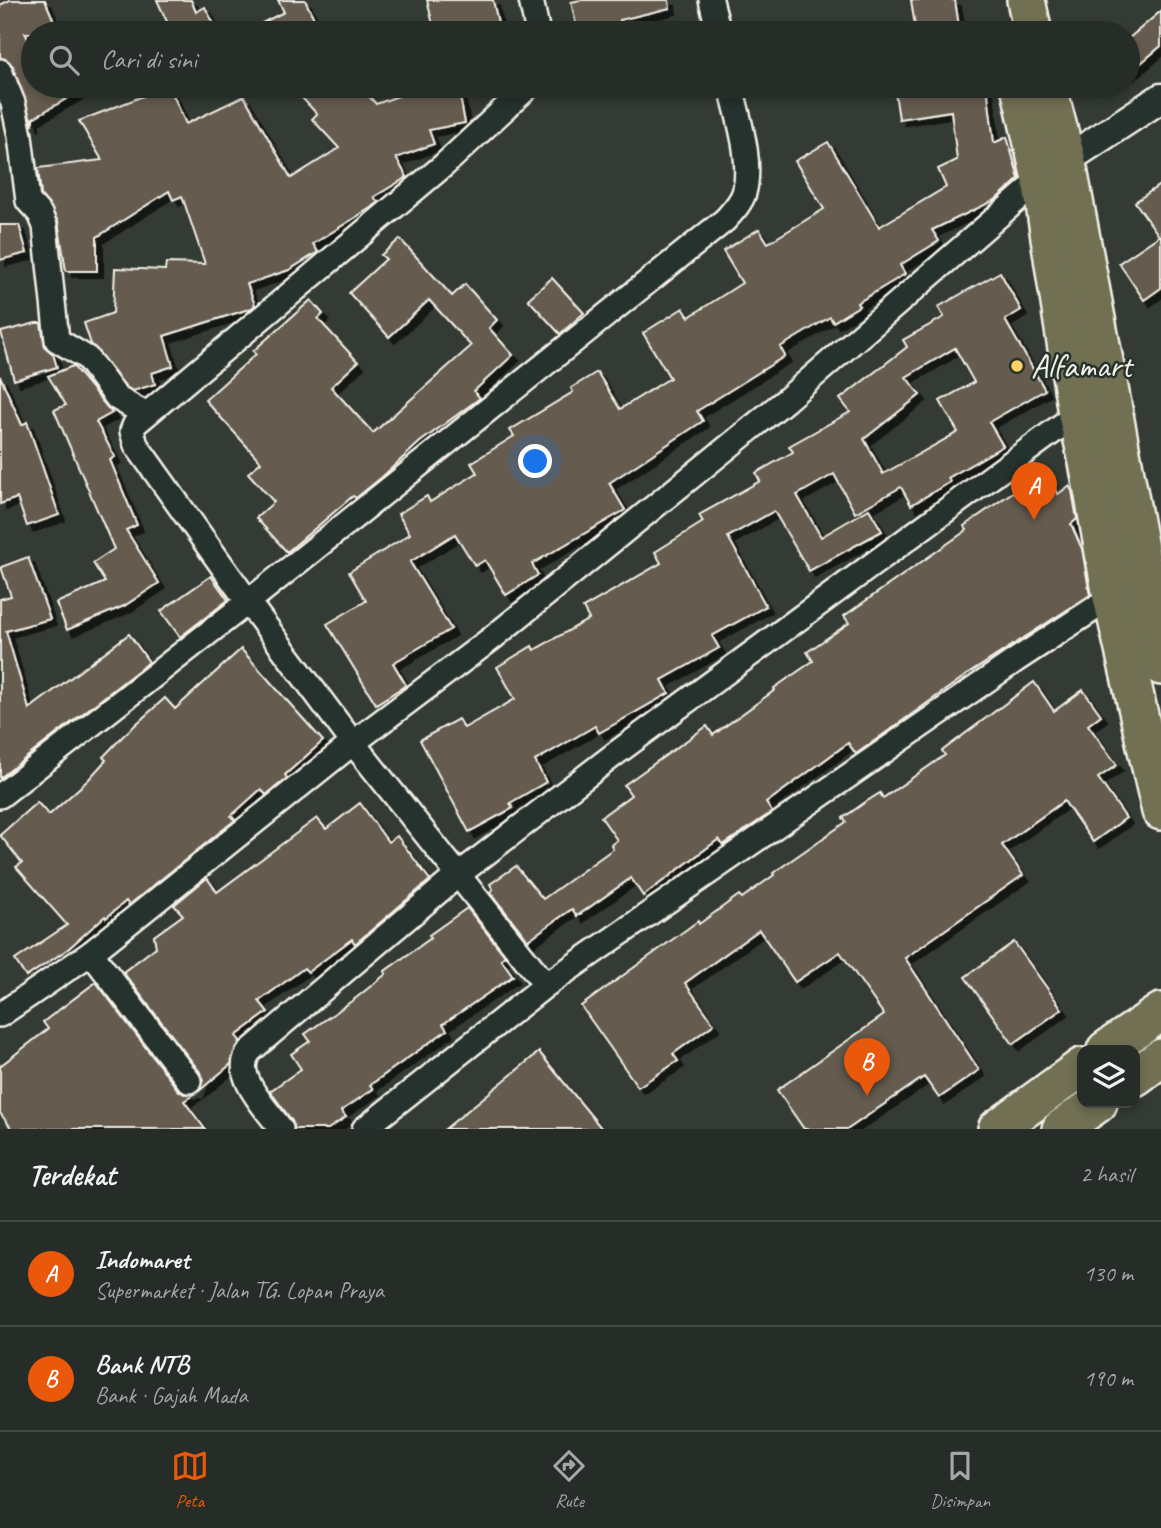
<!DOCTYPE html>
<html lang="id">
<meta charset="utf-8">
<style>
:root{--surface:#262c27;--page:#323833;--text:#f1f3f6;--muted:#a4a7a7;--line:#424844;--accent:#ea580c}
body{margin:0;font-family:Caveat,sans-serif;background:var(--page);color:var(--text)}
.controls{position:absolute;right:21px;bottom:21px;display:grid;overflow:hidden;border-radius:14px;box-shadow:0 4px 10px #0003}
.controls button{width:63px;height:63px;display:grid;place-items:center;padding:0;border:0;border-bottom:2px solid var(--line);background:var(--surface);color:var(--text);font:35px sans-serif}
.you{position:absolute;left:536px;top:462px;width:24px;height:24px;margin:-18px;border:5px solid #fff;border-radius:50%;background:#1a73e8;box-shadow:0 0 0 10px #1a73e833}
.badge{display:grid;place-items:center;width:46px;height:46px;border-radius:50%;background:var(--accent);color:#fff;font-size:23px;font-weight:700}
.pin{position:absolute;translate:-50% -58px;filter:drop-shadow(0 2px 4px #0008)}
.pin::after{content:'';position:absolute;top:37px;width:24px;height:21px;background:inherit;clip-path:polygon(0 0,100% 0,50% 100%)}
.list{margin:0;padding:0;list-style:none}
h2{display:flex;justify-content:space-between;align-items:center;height:91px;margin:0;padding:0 28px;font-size:30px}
h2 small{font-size:23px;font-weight:400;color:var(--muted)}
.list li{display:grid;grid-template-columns:46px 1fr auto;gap:21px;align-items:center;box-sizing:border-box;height:105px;padding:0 28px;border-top:2px solid var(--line)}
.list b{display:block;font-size:26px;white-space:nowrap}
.list p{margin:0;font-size:23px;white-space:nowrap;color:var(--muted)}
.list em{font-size:23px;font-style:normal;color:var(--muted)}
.icon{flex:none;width:38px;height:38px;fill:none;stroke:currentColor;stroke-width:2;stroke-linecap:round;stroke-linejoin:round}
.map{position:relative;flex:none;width:1161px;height:1129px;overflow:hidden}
.search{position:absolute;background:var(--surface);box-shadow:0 4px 10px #0003;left:21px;right:21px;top:21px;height:77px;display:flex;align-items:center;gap:18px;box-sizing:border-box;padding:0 24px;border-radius:38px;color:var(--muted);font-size:26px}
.sheet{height:301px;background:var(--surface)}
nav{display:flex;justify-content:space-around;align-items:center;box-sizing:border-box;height:98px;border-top:2px solid var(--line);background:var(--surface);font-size:19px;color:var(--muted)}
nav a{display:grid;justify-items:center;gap:4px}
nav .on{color:var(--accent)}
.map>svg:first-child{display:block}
.building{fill:#655b50;stroke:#f4f1e8;stroke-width:2;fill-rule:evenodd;filter:url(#shadow)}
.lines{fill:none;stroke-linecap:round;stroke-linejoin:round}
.minor-casing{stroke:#f4f1e8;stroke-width:28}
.tertiary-casing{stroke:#f4f1e8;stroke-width:33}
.trunk-casing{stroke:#f4f1e8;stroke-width:42}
.minor{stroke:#26332d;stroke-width:23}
.tertiary{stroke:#26332d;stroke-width:28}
.trunk{stroke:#716f52;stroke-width:37}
.poi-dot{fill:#ffd166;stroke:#26332d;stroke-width:2.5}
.labels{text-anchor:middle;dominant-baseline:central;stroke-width:5;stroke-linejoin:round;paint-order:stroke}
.poi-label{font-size:33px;fill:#f4f1e8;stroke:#26332d;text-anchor:start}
</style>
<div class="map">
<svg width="1161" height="1129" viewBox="0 0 1161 1129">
<defs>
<filter id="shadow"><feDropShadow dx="6" dy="6" stdDeviation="0" flood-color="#0009"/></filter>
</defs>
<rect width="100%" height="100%" fill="#333b34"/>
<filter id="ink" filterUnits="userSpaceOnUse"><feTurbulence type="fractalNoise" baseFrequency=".0143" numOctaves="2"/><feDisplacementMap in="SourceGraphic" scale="14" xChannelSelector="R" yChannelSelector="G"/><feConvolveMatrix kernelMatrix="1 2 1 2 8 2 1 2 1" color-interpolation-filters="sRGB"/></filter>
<g filter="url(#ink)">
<g class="building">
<path d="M10 0H45L59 33H25L33 49V86H89L33 118V125L13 66 0 57V5Z"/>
<path d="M157 0H191L196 12 205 7 215 26 206 33H156L169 26Z"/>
<path d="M278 0H305L321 33H242L284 12Z"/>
<path d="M427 0H493L500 33H435Z"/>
<path d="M581 0H669L670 8 620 20 623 33H578L571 2Z"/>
<path d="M911 0H955L960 33H916Z"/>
<path d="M1161 11V46L1128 74V39Z"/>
<path d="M169 86 186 124 244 96 291 178 339 148 312 119 317 114 291 86H360L376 104 415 90 458 86 465 123 429 130 434 144 396 158 407 177 374 197 378 202 372 207 313 244 318 252 289 270 247 284 255 305 252 308 164 336 173 366 152 373 155 384 133 391 126 387 91 344 84 323 113 313 115 268 165 270 166 263 205 264 182 196 173 200 169 191 97 237V271H66L58 221 41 195 38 168 102 160 79 121Z"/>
<path d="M894 86H987L994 143 1007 137 1019 179 995 200 932 230 939 241 900 265 905 274 857 303 859 306 833 322 830 317 780 347 785 356 697 411 703 421 609 483 625 510 532 564 538 575 506 595 485 560 475 566 455 534 410 562 451 629 393 663 406 685 376 704 327 624 366 601 349 572 410 534 398 514 427 496 430 502 477 473 471 463 514 436 510 430 573 392 571 388 597 372 620 409 670 378 643 333 683 308 689 317 742 283 723 251 759 229 768 243 824 209 795 161 828 142 879 227 946 187 938 169 957 160 951 111 899 119Z"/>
<path d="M1161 184V288L1144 300 1119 263 1159 236 1135 202Z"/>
<path d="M0 225H19L27 253 0 260Z"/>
<path d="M400 239 452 296 465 284 497 320 489 328 513 355 474 391 480 398 420 442 382 477 356 498 353 496 287 552 256 518 274 502 248 473 261 462 205 400 256 354 253 351 311 300 323 314 318 319 358 362 331 387 373 433 471 346 429 300 389 337 349 293 386 259 381 255Z"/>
<path d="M1000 272 1021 310 1005 320 1045 390 989 422 1003 446 948 478 950 482 911 505 901 487 855 513 834 474 797 495 821 537 869 509 882 531 809 571 774 511 728 537 766 606 712 636 719 648 662 680 669 693 599 733 595 726 535 761 546 782 510 803 513 808 469 832 420 740 458 719 464 728 515 699 497 667 532 646 534 650 589 619 583 608 661 563 655 552 703 522 699 515 760 481 756 473 793 452 789 446 850 412 840 399 907 347 903 340 944 317 938 307ZM955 348 974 382 940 401 958 432 883 474 864 439 920 395 906 377Z"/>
<path d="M552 278 584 313 560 334 528 299Z"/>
<path d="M36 323H41L45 347 53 354 57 367 14 380 1 332Z"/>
<path d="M73 366 112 413 96 422 115 457 110 460 137 525 126 530 159 583 124 606 67 630 56 603 105 582 93 563 114 549 54 410 66 405 48 376Z"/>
<path d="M0 376 22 425 27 422 59 515 27 526 17 498 0 504Z"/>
<path d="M1043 471 1058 494 1069 486 1072 491 1077 519 1071 524 1082 549 1090 595 965 676 856 754 848 743 766 803 772 812 723 845 719 839 643 896 631 878 577 916 572 909 528 940 490 892 493 889 490 884 516 866 543 899 613 849 611 845 617 840 601 817 631 795 624 785 707 726 713 735 775 690 774 688 813 661 807 652 849 623 844 616 967 530 964 526Z"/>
<path d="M28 557 50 619 6 631 29 709 129 634 149 662 0 778V599L11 596 1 567Z"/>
<path d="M211 576 228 600 180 637 161 611Z"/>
<path d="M241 649 323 741 285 775 287 778 266 795 261 789 231 816 235 820 129 905 126 901 106 918 105 916 68 949 26 977 15 960 67 925 16 867 22 863 0 835 37 802 49 815 88 780 106 760 103 757 124 735 165 698 175 709Z"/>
<path d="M1034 682 1054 711 1083 690 1101 715 1088 725 1117 765 1098 778 1126 818 1093 842 1064 801 1002 845 1023 875 905 958 979 1070 939 1098 924 1077 848 1129H804L777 1090 884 1015 840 952 795 982 759 930 685 983 714 1024 673 1054 678 1061 638 1087 581 1006 698 921 699 924 739 895 742 898 774 875 773 873 846 822 843 818 864 803 880 793 883 798 945 755 942 751Z"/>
<path d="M360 803 388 842 397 836 430 880 355 944 352 939 308 972 304 968 259 1001 268 1012 236 1036 240 1041 231 1064 199 1091 203 1080 200 1072 123 972 156 947 154 936 183 915 174 905 207 878 217 892 317 818 326 829Z"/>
<path d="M467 908 505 956 501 959 513 976 443 1024 447 1030 370 1085 373 1089 341 1111 346 1117 328 1129H295L292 1121 270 1091 301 1069 291 1054 310 1041 305 1034 356 998 386 974 385 971 431 938 429 935Z"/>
<path d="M1014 942 1062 1009 1013 1044 965 977Z"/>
<path d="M96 982 178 1090 184 1094 196 1093 184 1101 205 1129H12L0 1113V1066L48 1029 43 1022Z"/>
<path d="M539 1052 602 1129H445Z"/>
</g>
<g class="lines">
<defs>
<g id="minor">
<path d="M531 0 538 33"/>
<path d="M711 0 719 33"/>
<path d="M0 71 13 103 20 136 28 201 40 214 45 226 57 340 87 358 117 398 145 414"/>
<path d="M529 86 444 165 135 424 132 431 136 445 248 602 725 220C732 212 741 203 744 193 753 161 738 118 731 86"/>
<path d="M0 796 248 602 353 743 546 985"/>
<path d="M91 953 189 1081"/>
<path d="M0 1015 91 953 353 743 491 639 786 400 1041 179"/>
<path d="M281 1129C268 1110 230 1074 250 1051L458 875 615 754 1077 414"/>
<path d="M364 1129 546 985 1016 660 1112 597"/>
</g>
<path id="tertiary" d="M1051 170 1161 98"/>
<g id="trunk">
<path d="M1026 0 1033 33"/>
<path d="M1020 86 1041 179 1077 414 1088 462 1112 597 1161 811"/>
<path d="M1047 86 1066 158 1161 666"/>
<path d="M1106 1050 1161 1012"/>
<path d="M1135 1077 1161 1058"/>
<path d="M997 1129 1082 1067"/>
<path d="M1061 1129 1098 1103"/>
</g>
</defs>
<use href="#minor" class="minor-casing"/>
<use href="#tertiary" class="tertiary-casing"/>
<use href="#trunk" class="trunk-casing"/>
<use href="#minor" class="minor"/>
<use href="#tertiary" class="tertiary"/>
<use href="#trunk" class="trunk"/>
</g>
</g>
<circle class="poi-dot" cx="1017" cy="366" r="7"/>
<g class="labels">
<g class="poi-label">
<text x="1031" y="366">Alfamart</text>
</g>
</g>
</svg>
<div class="controls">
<button><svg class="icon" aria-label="layers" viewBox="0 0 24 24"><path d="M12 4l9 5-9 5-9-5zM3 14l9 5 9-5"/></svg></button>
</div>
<div class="you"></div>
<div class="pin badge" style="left:1034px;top:520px">A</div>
<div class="pin badge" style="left:867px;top:1096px">B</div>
<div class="search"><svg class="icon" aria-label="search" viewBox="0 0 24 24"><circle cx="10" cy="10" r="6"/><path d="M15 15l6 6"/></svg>Cari di sini</div>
</div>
<section class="sheet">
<h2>Terdekat<small>2 hasil</small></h2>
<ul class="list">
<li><span class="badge">A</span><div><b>Indomaret</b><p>Supermarket · Jalan TG. Lopan Praya</p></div><em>130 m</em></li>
<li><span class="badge">B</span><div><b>Bank NTB</b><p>Bank · Gajah Mada</p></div><em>190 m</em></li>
</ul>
</section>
<nav>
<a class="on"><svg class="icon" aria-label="map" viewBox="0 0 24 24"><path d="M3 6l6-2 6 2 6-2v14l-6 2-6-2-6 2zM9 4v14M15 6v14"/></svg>Peta</a>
<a><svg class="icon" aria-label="directions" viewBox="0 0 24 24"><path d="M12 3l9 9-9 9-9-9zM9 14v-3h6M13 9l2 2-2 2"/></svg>Rute</a>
<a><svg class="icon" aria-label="saved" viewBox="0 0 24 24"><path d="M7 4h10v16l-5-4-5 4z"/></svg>Disimpan</a>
</nav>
